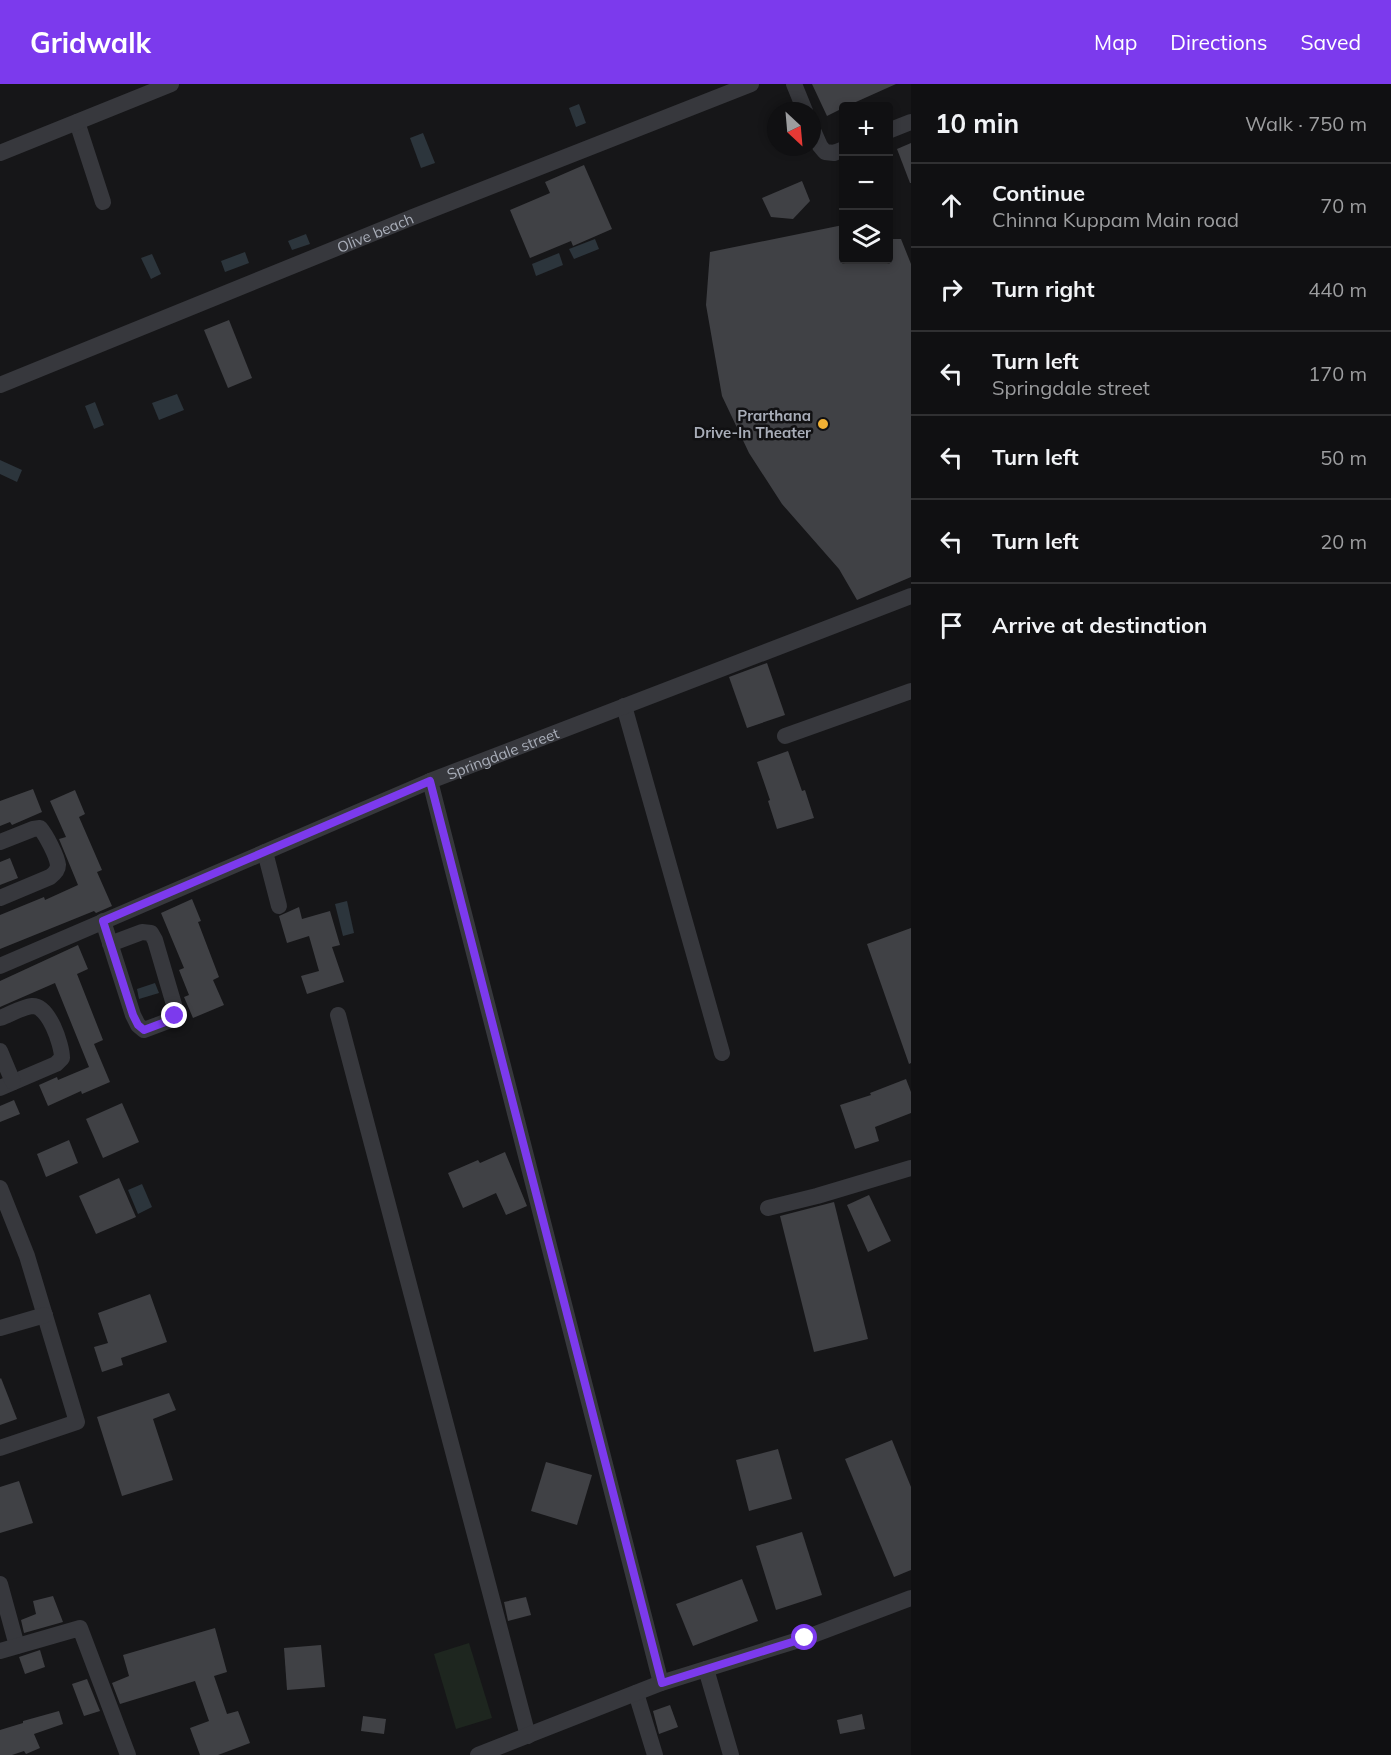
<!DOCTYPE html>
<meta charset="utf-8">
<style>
:root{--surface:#101012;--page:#19191b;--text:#f1f3f6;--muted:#9c9d9f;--line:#303032;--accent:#7c3aed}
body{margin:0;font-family:Mulish,sans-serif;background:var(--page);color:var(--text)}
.controls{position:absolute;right:18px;top:18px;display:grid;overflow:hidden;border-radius:6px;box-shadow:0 3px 9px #0003}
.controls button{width:54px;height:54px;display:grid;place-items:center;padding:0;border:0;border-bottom:2px solid var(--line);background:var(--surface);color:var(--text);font:30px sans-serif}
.compass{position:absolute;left:767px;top:18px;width:54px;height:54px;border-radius:50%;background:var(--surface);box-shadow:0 3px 9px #0003;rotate:154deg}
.stop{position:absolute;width:18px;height:18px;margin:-14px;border:4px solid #7c3aed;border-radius:50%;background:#fff}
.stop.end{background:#7c3aed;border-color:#fff;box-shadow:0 2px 6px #0008}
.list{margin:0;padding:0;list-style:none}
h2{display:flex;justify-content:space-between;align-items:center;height:78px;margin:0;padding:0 24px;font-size:26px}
h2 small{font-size:20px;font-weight:400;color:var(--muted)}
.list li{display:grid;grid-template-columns:39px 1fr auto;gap:18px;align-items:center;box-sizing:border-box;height:84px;padding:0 24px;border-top:2px solid var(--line)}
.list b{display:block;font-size:22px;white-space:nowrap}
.list p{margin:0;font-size:20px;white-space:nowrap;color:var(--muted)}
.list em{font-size:20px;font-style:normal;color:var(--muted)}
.icon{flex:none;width:33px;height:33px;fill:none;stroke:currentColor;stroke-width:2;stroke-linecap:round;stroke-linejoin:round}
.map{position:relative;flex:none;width:911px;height:1671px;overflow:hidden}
header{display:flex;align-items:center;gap:36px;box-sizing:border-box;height:84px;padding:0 30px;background:var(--accent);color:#fff}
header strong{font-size:28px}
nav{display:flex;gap:33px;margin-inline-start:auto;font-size:21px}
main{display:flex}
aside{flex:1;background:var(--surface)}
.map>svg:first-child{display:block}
.green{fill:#1e261f}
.water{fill:#2c353c}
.building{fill:#404145}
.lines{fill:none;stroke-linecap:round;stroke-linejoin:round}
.minor{stroke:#37383d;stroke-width:16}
.route{stroke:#7c3aed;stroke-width:8}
.poi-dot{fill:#f2b134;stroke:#111113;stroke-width:2}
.labels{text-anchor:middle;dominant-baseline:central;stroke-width:5;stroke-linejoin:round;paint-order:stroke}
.street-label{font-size:15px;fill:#a8adb8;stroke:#111113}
.poi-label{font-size:15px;font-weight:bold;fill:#a8adb8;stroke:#111113;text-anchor:end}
</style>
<header>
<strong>Gridwalk</strong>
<nav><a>Map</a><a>Directions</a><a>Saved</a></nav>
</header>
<main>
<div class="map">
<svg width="911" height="1671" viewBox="0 0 911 1671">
<rect width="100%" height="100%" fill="#161618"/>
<path class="green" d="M469 1559 492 1634 456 1645 434 1570Z"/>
<g class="water">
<path d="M579 20 586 39 576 43 569 24Z"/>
<path d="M423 49 435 79 421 84 410 54Z"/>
<path d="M306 150 310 160 292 166 288 157Z"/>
<path d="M595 155 599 165 574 175 569 165Z"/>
<path d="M245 168 249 179 225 188 221 177Z"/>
<path d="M559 169 563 181 536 192 532 180Z"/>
<path d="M152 170 161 190 151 195 141 174Z"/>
<path d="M177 310 184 326 159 336 152 319Z"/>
<path d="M95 318 104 341 94 345 85 322Z"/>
<path d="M0 376 22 386 17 398 0 390Z"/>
<path d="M347 817 354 849 343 852 335 820Z"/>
<path d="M155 899 159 909 139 915 137 905Z"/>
<path d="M142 1100 152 1123 138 1130 128 1106Z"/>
</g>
<g class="building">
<path d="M812 0H896L847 22H843V24L827 32Z"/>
<path d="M911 59V99H910L897 65Z"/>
<path d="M584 81 612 145 573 162 571 157 530 174 510 126 550 109 545 98Z"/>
<path d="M802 97 810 117 793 135 771 133 762 114Z"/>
<path d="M843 141V176H888V155H901L911 180V493L857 516 839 485 782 420 749 369 722 312 706 221 710 168Z"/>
<path d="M229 236 252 294 228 304 204 246Z"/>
<path d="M767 579 785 631 747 644 729 593Z"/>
<path d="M788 667 802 707 805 706 814 734 777 745 768 717 770 716 757 678Z"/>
<path d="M33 705 42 728 12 741 10 738 0 742V717Z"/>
<path d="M75 706 85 730 79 733 102 786 97 788 112 822 96 829 94 827 0 865V831L44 813 45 816 78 801 59 755 66 753 50 717Z"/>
<path d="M10 774 18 794 0 801V778Z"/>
<path d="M192 815 201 837 198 838 219 893 213 896 224 921 193 934 184 913 189 911 179 886 184 884 161 829Z"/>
<path d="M299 823 302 835 330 827 340 861 332 863 344 898 307 910 301 892 319 887 309 852 287 859 279 832Z"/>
<path d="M911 844V979L909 980 867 860Z"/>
<path d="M78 861 88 885 77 890 103 956 94 960 110 998 82 1010 81 1007 48 1022 39 1001 57 993 58 996 89 983 55 899 0 923V897Z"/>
<path d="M906 995 911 1008V1029L875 1043 879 1057 855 1065 840 1021 871 1011 870 1009Z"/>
<path d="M14 1016 20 1030 0 1038V1022Z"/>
<path d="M122 1019 139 1058 103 1074 86 1035Z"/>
<path d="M69 1056 78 1079 46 1093 37 1070Z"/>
<path d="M505 1068 527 1122 506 1131 496 1109 463 1124 448 1089 478 1076 480 1079Z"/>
<path d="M119 1094 136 1133 96 1150 79 1112Z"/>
<path d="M869 1111 891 1157 868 1168 847 1121Z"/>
<path d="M834 1118 868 1255 814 1268 780 1132Z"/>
<path d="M150 1210 167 1258 121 1274 123 1281 102 1288 94 1263 108 1259 98 1229Z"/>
<path d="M1 1294 17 1335 0 1341V1295Z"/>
<path d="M169 1309 176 1326 153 1335 173 1396 122 1412 97 1333Z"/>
<path d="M892 1356 911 1403V1486L894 1493 845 1375Z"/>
<path d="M778 1365 792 1415 749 1427 736 1376Z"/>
<path d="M546 1378 592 1391 577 1441 531 1427Z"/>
<path d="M19 1397 33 1439 0 1449V1403Z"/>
<path d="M802 1448 822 1511 776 1526 756 1462Z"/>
<path d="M742 1495 758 1537 693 1562 676 1520Z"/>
<path d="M53 1512 63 1538 24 1549 21 1536 36 1530 33 1517Z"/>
<path d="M526 1513 531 1531 508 1537 504 1518Z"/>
<path d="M215 1544 227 1588 214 1592 227 1630 238 1627 250 1659 218 1671H200L190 1644 209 1637 195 1597 120 1620 112 1599 129 1592 123 1571Z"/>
<path d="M321 1561 325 1603 287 1606 284 1564Z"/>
<path d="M40 1566 45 1583 25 1590 19 1573Z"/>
<path d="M87 1595 100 1627 84 1632 72 1600Z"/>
<path d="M670 1621 678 1643 659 1650 653 1627Z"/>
<path d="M59 1627 63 1640 34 1650 40 1664 26 1670 24 1667 12 1671H0V1646L23 1639V1637Z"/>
<path d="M862 1630 865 1645 840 1650 837 1636Z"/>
<path d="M363 1632 386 1635 384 1650 361 1647Z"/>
</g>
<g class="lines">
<g class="minor">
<path d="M794 0 805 27"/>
<path d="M77 38 103 118"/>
<path d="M812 44 820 62 825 68 834 69 844 65"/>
<path d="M888 47 911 38"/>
<path d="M0 69 171 0"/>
<path id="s1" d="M0 301 413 133 751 0"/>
<path d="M624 622 722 969"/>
<path d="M785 652 911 607"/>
<path d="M430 697 661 1599"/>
<path d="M0 758 33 745 40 744C46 751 57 772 58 781 58 786 54 790 50 793L0 814"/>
<path d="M265 768 279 822"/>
<path d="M103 837 133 931 138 941 144 946 168 937 175 932V924L155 856 151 849 142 848 110 860"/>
<path id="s2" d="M0 882 430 697 911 512"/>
<path d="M338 931 528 1652"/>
<path d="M0 934C9 931 22 923 32 922 49 921 62 961 62 974L56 980 0 1004"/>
<path d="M0 967 13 998"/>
<path d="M0 1104 27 1172 77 1338 0 1364"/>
<path d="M768 1124 817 1112 911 1084"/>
<path d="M0 1244 45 1231"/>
<path d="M0 1500 17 1562"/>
<path d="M0 1567 80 1544 128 1671"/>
<path d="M706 1585 731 1671"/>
<path d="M636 1609 655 1671"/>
<path d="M478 1671 661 1599 805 1554 911 1514"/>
</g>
</g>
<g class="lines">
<path class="route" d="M175 932 168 937 144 946 138 941 133 931 103 837 430 697 662 1599 805 1554"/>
</g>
<circle class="poi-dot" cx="823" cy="340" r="6"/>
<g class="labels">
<g class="street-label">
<text stroke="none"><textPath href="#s1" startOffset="405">Olive beach</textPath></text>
<text stroke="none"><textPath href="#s2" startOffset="546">Springdale street</textPath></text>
</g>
<g class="poi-label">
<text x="811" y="331">Prarthana<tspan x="811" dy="17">Drive-In Theater</tspan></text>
</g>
</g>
</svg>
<div class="controls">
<button>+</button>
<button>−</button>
<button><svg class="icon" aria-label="layers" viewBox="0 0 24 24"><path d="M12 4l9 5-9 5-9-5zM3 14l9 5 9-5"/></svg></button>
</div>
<svg class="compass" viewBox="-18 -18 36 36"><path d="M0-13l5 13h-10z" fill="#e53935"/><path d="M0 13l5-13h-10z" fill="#9c9d9f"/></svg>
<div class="stop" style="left:805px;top:1554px"></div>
<div class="stop end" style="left:175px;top:932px"></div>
</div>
<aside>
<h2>10 min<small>Walk · 750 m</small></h2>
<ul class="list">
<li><svg class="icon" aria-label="ahead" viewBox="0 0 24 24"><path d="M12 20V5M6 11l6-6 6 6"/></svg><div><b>Continue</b><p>Chinna Kuppam Main road</p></div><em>70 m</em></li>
<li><svg class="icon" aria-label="right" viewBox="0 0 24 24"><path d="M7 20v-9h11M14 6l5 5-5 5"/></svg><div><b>Turn right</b></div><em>440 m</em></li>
<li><svg class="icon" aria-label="left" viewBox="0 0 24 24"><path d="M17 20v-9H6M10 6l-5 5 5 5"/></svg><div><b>Turn left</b><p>Springdale street</p></div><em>170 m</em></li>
<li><svg class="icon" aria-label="left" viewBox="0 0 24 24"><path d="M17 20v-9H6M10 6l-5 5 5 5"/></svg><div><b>Turn left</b></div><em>50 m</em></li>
<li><svg class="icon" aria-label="left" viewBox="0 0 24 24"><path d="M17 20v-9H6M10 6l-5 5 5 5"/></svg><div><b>Turn left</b></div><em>20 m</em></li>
<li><svg class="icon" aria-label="arrive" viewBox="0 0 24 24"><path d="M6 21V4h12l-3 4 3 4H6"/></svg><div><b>Arrive at destination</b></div></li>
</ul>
</aside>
</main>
